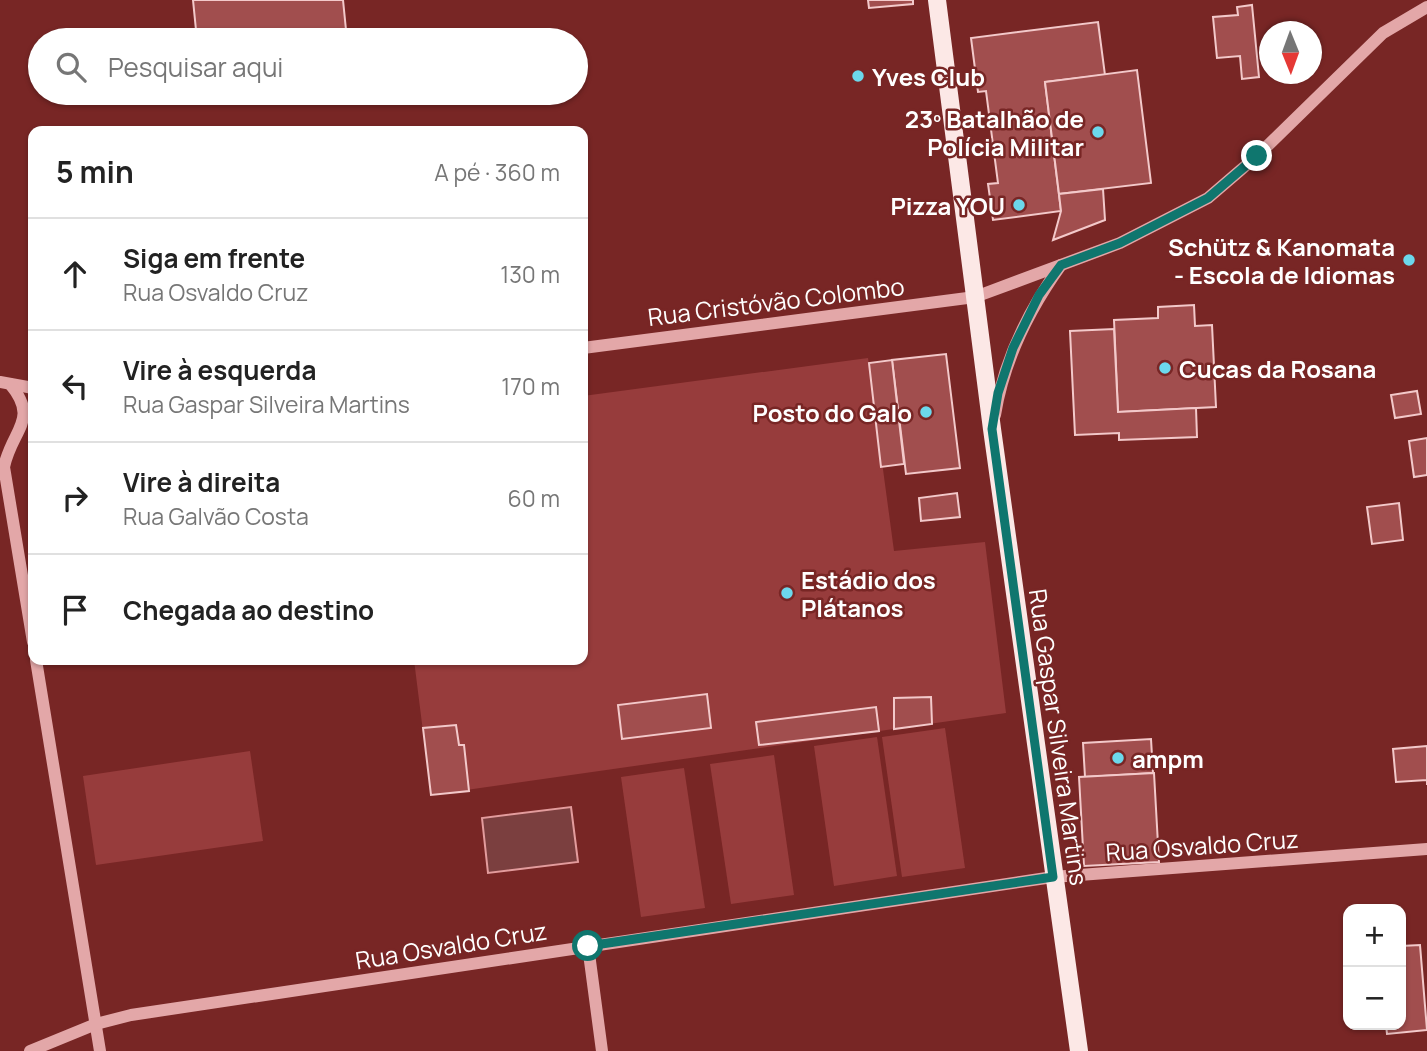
<!DOCTYPE html>
<html lang="pt">
<meta charset="utf-8">
<style>
:root{--surface:#fff;--page:#f2f2f2;--text:#222;--muted:#767676;--line:#e0e0e0}
body{margin:0;font-family:Manrope,sans-serif;background:var(--page);color:var(--text)}
.controls{position:absolute;right:21px;bottom:21px;display:grid;overflow:hidden;border-radius:14px;box-shadow:0 2px 5px #0004}
.controls button{width:63px;height:63px;display:grid;place-items:center;padding:0;border:0;border-bottom:2px solid var(--line);background:var(--surface);color:var(--text);font:35px sans-serif}
.compass{position:absolute;left:1259px;top:21px;width:63px;height:63px;border-radius:50%;background:var(--surface);box-shadow:0 2px 5px #0004;rotate:179deg}
.stop{position:absolute;width:21px;height:21px;margin:-16px;border:5px solid #0f766e;border-radius:50%;background:#fff}
.stop.end{background:#0f766e;border-color:#fff;box-shadow:0 2px 7px #0008}
.list{margin:0;padding:0;list-style:none}
h2{display:flex;justify-content:space-between;align-items:center;height:91px;margin:0;padding:0 28px;font-size:30px}
h2 small{font-size:23px;font-weight:400;color:var(--muted)}
.list li{display:grid;grid-template-columns:46px 1fr auto;gap:21px;align-items:center;box-sizing:border-box;height:112px;padding:0 28px;border-top:2px solid var(--line)}
.list b{display:block;font-size:26px;white-space:nowrap}
.list p{margin:0;font-size:23px;white-space:nowrap;color:var(--muted)}
.list em{font-size:23px;font-style:normal;color:var(--muted)}
.icon{flex:none;width:38px;height:38px;fill:none;stroke:currentColor;stroke-width:2;stroke-linecap:round;stroke-linejoin:round}
.map{position:relative;flex:none;width:1427px;height:1051px;overflow:hidden}
.search{position:absolute;background:var(--surface);box-shadow:0 2px 5px #0004;left:28px;top:28px;width:560px;height:77px;display:flex;align-items:center;gap:18px;box-sizing:border-box;padding:0 24px;border-radius:38px;color:var(--muted);font-size:26px}
.panel{position:absolute;background:var(--surface);box-shadow:0 2px 5px #0004;left:28px;top:126px;width:560px;height:539px;border-radius:14px}
.map>svg:first-child{display:block}
.green{fill:#973c3c}
.water{fill:#7b3f3f;stroke:#e39c9d;stroke-width:2}
.building{fill:#a14e4e;stroke:#f3c9ca;stroke-width:2}
.lines{fill:none;stroke-linecap:round;stroke-linejoin:round}
.minor{stroke:#e3a7a8;stroke-width:12}
.major{stroke:#fce8e6;stroke-width:18}
.route{stroke:#0f766e;stroke-width:9}
.poi-dot{fill:#6cd8ec;stroke:#782625;stroke-width:2.5}
.labels{text-anchor:middle;dominant-baseline:central;stroke-width:5;stroke-linejoin:round;paint-order:stroke}
.poi-label{font-size:24px;font-weight:bold;fill:#fff;stroke:#782625;text-anchor:start}
.street-label{font-size:24px;fill:#fff;stroke:#782625}
</style>
<div class="map">
<svg width="1427" height="1051" viewBox="0 0 1427 1051">
<rect width="100%" height="100%" fill="#782625"/>
<g class="green">
<path d="M868 358 894 551 985 542 1006 713 431 795 414 660H583V396Z"/>
<path d="M945 728 965 868 902 877 882 737Z"/>
<path d="M877 737 897 876 834 886 814 746Z"/>
<path d="M250 751 263 841 96 865 83 776Z"/>
<path d="M774 755 794 895 731 904 710 764Z"/>
<path d="M684 768 705 908 641 917 621 777Z"/>
</g>
<path class="water" d="M571 807 578 862 488 873 482 818Z"/>
<g class="building">
<path d="M193 0H343L347 40H197Z"/>
<path d="M868 0H913V4L869 8Z"/>
<path d="M1252 5 1259 77 1242 79 1240 56 1217 58 1213 17 1238 15 1237 7Z"/>
<path d="M1098 22 1105 75 1045 82 1061 211 993 220 988 184 998 183 986 91 978 92 971 38Z"/>
<path d="M1137 70 1151 183 1059 194 1045 82Z"/>
<path d="M1103 189 1105 220 1053 240 1061 211 1059 194Z"/>
<path d="M1194 305 1195 326 1212 325 1216 407 1118 412 1114 320 1158 318V307Z"/>
<path d="M1114 329 1118 412 1196 408 1197 437 1119 440V433L1075 435 1070 331Z"/>
<path d="M946 354 960 468 906 474 892 360Z"/>
<path d="M892 360 904 464 881 467 869 363Z"/>
<path d="M1417 391 1421 414 1395 418 1391 395Z"/>
<path d="M1427 438V475L1414 477 1409 441Z"/>
<path d="M957 493 960 517 921 521 919 498Z"/>
<path d="M1399 503 1403 540 1372 544 1367 507Z"/>
<path d="M707 694 711 728 622 739 618 705Z"/>
<path d="M931 697 932 724 894 729V698Z"/>
<path d="M876 707 879 731 759 745 756 722Z"/>
<path d="M456 725 459 745H464L469 791 431 795 423 728Z"/>
<path d="M1151 739 1153 773 1085 777 1083 743Z"/>
<path d="M1427 746V785V780L1396 782 1393 749Z"/>
<path d="M1154 773 1159 862 1084 866 1079 777Z"/>
<path d="M1420 945 1427 1030 1387 1034 1386 1025H1401V946Z"/>
</g>
<g class="lines">
<g class="minor">
<path d="M583 348 975 297 1120 243 1208 198 1257 156 1383 33 1427 7"/>
<path d="M0 382 33 388"/>
<path d="M10 384C40 420 12 429 4 467L33 642"/>
<path d="M995 415C1004 359 1028 311 1061 265"/>
<path d="M36 660 100 1051"/>
<path d="M588 946 602 1051"/>
<path d="M30 1051 96 1024 131 1015 1053 877 1427 849"/>
</g>
<path class="major" d="M937 0 992 429 1079 1051"/>
</g>
<g class="lines">
<path class="route" d="M588 946 1053 877 992 429 998 393 1013 348 1039 295 1061 265 1120 243 1208 198 1257 156"/>
</g>
<g class="poi-dot">
<circle cx="858" cy="76" r="7"/>
<circle cx="1098" cy="132" r="7"/>
<circle cx="1019" cy="205" r="7"/>
<circle cx="1409" cy="260" r="7"/>
<circle cx="1165" cy="368" r="7"/>
<circle cx="926" cy="412" r="7"/>
<circle cx="787" cy="593" r="7"/>
<circle cx="1118" cy="758" r="7"/>
</g>
<g class="labels">
<g class="poi-label">
<text x="872" y="76">Yves Club</text>
<text x="1084" y="118" text-anchor="end">23º Batalhão de<tspan x="1084" dy="28">Polícia Militar</tspan></text>
<text x="1005" y="205" text-anchor="end">Pizza YOU</text>
<text x="1395" y="246" text-anchor="end">Schütz &amp; Kanomata<tspan x="1395" dy="28">- Escola de Idiomas</tspan></text>
<text x="1179" y="368">Cucas da Rosana</text>
<text x="912" y="412" text-anchor="end">Posto do Galo</text>
<text x="801" y="579">Estádio dos<tspan x="801" dy="28">Plátanos</tspan></text>
<text x="1132" y="758">ampm</text>
</g>
<g class="street-label">
<text transform="translate(776 301) rotate(-7)">Rua Cristóvão Colombo</text>
<text transform="translate(1059 737) rotate(82)">Rua Gaspar Silveira Martins</text>
<text transform="translate(1202 845) rotate(-4)">Rua Osvaldo Cruz</text>
<text transform="translate(451 945) rotate(-9)">Rua Osvaldo Cruz</text>
</g>
</g>
</svg>
<div class="controls">
<button>+</button>
<button>−</button>
</div>
<svg class="compass" viewBox="-18 -18 36 36"><path d="M0-13l5 13h-10z" fill="#e53935"/><path d="M0 13l5-13h-10z" fill="#767676"/></svg>
<div class="stop" style="left:588px;top:946px"></div>
<div class="stop end" style="left:1257px;top:156px"></div>
<div class="search"><svg class="icon" aria-label="search" viewBox="0 0 24 24"><circle cx="10" cy="10" r="6"/><path d="M15 15l6 6"/></svg>Pesquisar aqui</div>
<section class="panel">
<h2>5 min<small>A pé · 360 m</small></h2>
<ul class="list">
<li><svg class="icon" aria-label="ahead" viewBox="0 0 24 24"><path d="M12 20V5M6 11l6-6 6 6"/></svg><div><b>Siga em frente</b><p>Rua Osvaldo Cruz</p></div><em>130 m</em></li>
<li><svg class="icon" aria-label="left" viewBox="0 0 24 24"><path d="M17 20v-9H6M10 6l-5 5 5 5"/></svg><div><b>Vire à esquerda</b><p>Rua Gaspar Silveira Martins</p></div><em>170 m</em></li>
<li><svg class="icon" aria-label="right" viewBox="0 0 24 24"><path d="M7 20v-9h11M14 6l5 5-5 5"/></svg><div><b>Vire à direita</b><p>Rua Galvão Costa</p></div><em>60 m</em></li>
<li><svg class="icon" aria-label="arrive" viewBox="0 0 24 24"><path d="M6 21V4h12l-3 4 3 4H6"/></svg><div><b>Chegada ao destino</b></div></li>
</ul>
</section>
</div>
